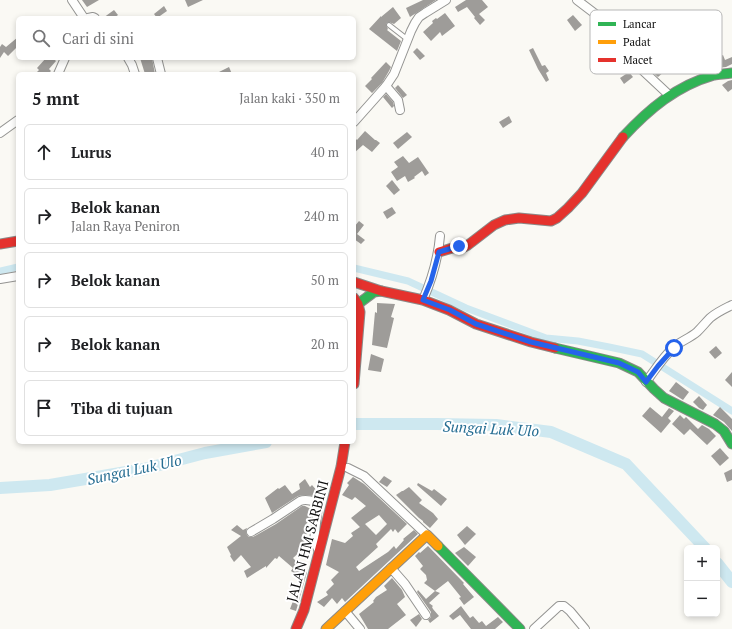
<!DOCTYPE html>
<html lang="id">
<meta charset="utf-8">
<style>
:root{--surface:#fff;--page:#f6f6f6;--text:#202124;--muted:#757577;--line:#e0e0e0}
body{margin:0;font-family:"PT Serif",serif;background:var(--page);color:var(--text)}
.controls{position:absolute;right:12px;bottom:12px;display:grid;overflow:hidden;border-radius:6px;box-shadow:0 2px 6px #0003}
.controls button{width:36px;height:36px;display:grid;place-items:center;padding:0;border:0;border-bottom:1px solid var(--line);background:var(--surface);color:var(--text);font:20px sans-serif}
.stop{position:absolute;width:12px;height:12px;margin:-9px;border:3px solid #2563eb;border-radius:50%;background:#fff}
.stop.end{background:#2563eb;border-color:#fff;box-shadow:0 1px 4px #0008}
.list{margin:0;padding:0;list-style:none}
h2{display:flex;justify-content:space-between;align-items:center;height:52px;margin:0;padding:0 16px;font-size:17px}
h2 small{font-size:13px;font-weight:400;color:var(--muted)}
.list li{display:grid;grid-template-columns:26px 1fr auto;gap:12px;align-items:center;box-sizing:border-box;height:56px;margin:0 8px 8px;padding:0 8px;border:1px solid var(--line);border-radius:6px}
.list b{display:block;font-size:15px;white-space:nowrap}
.list p{margin:0;font-size:13px;white-space:nowrap;color:var(--muted)}
.list em{font-size:13px;font-style:normal;color:var(--muted)}
.icon{flex:none;width:22px;height:22px;fill:none;stroke:currentColor;stroke-width:2;stroke-linecap:round;stroke-linejoin:round}
.map{position:relative;flex:none;width:732px;height:629px;overflow:hidden}
.search{position:absolute;background:var(--surface);box-shadow:0 2px 6px #0003;left:16px;top:16px;width:340px;height:44px;display:flex;align-items:center;gap:10px;box-sizing:border-box;padding:0 14px;border-radius:6px;color:var(--muted);font-size:15px}
.panel{position:absolute;background:var(--surface);box-shadow:0 2px 6px #0003;left:16px;top:72px;width:340px;height:372px;border-radius:6px}
.map>svg:first-child{display:block}
.lines{fill:none;stroke-linecap:round;stroke-linejoin:round}
.canal{stroke:#cee8f0;stroke-width:7}
.river{stroke:#cee8f0;stroke-width:12}
.building{fill:#9e9c99;fill-rule:evenodd}
.lane-casing{stroke:#949492;stroke-width:6}
.street-casing{stroke:#949492;stroke-width:10}
.fast-casing{stroke:#8b8a88;stroke-width:11}
.slow-casing{stroke:#8b8a88;stroke-width:11}
.jam-casing{stroke:#8b8a88;stroke-width:11}
.lane{stroke:#fefefd;stroke-width:4}
.street{stroke:#fefefd;stroke-width:8}
.fast{stroke:#30b455;stroke-width:9}
.slow{stroke:#ff9f0a;stroke-width:9}
.jam{stroke:#e5322d;stroke-width:9}
.route{stroke:#2563eb;stroke-width:5}
.labels{text-anchor:middle;dominant-baseline:central;stroke-width:4;stroke-linejoin:round;paint-order:stroke}
.street-label{font-size:14px;fill:#0e0e0e;stroke:#fff}
.water-label{font-size:15px;font-style:italic;fill:#256d92;stroke:#fff}
.key{fill:#fff;stroke:#b7b7b7;stroke-width:1}
.key-label{font-size:11px;fill:#0e0e0e}
</style>
<div class="map">
<svg width="732" height="629" viewBox="0 0 732 629">
<rect width="100%" height="100%" fill="#faf9f4"/>
<g class="lines">
<g class="canal">
<path d="M354 268 408 281 466 308 546 338 578 341 609 347 642 354 732 411"/>
<path d="M0 271 18 267"/>
</g>
<g class="river">
<path d="M354 424H436L496 425 551 432 626 464 705 548"/>
<path d="M0 488 50 485 144 469 205 453 266 442"/>
<path d="M717 563 732 582"/>
</g>
</g>
<g class="building">
<path d="M82 0H99L87 7Z"/>
<path d="M185 0H203L188 7Z"/>
<path d="M423 0H436L410 17 406 8Z"/>
<path d="M466 0H482L488 7 479 14 485 20 480 25 474 18 475 17 467 7 458 12 455 7Z"/>
<path d="M164 6 167 11 157 18 154 14Z"/>
<path d="M393 7 401 18 394 24 389 22 387 23 386 25 388 29 387 30 401 41 397 51 369 29 381 16V17Z"/>
<path d="M114 10 118 15 114 18H103Z"/>
<path d="M445 13 455 26 442 36 440 32 431 41 423 32 433 23 432 21 436 18 437 19Z"/>
<path d="M573 15 582 25 575 31 567 20Z"/>
<path d="M18 37V46L8 56 4 52 0 58V47L2 44 6 47Z"/>
<path d="M417 48 425 56 420 60 413 52Z"/>
<path d="M533 48 542 66 545 65 549 71 546 73 549 80 546 82 538 69 529 50Z"/>
<path d="M723 55 725 60 732 57V64L726 67 717 68 714 59Z"/>
<path d="M46 58H53L56 61 49 69 51 71 48 74H35L39 70 37 68Z"/>
<path d="M140 58H152L155 74H145Z"/>
<path d="M386 62 391 67 389 71 382 83 372 93 365 86 372 79 371 78Z"/>
<path d="M653 64 655 67 661 66 665 71 658 77 647 67Z"/>
<path d="M229 67 232 74H215Z"/>
<path d="M629 72 633 77 624 84 620 78Z"/>
<path d="M732 80V89L728 92 722 85 728 81Z"/>
<path d="M398 85 407 95 403 98 395 88Z"/>
<path d="M386 94 393 102 394 106 392 108 383 97Z"/>
<path d="M509 116 512 122 503 128 499 122Z"/>
<path d="M365 131 375 140H376L380 143 372 152 363 145 354 153V137L357 140Z"/>
<path d="M407 132 412 137 398 149 393 143Z"/>
<path d="M403 156 409 163 418 157 429 173 425 176 422 171 414 177 415 178 408 182 405 176 397 181 391 172 398 167 394 162Z"/>
<path d="M392 180 400 190 394 195 386 186Z"/>
<path d="M392 207 396 213 387 219 383 212Z"/>
<path d="M359 221 364 225 357 234 365 240 361 244 354 239V227Z"/>
<path d="M377 303 395 304 391 317 394 318 387 348 372 345 375 312 377 313Z"/>
<path d="M716 346 722 353 715 359 709 352Z"/>
<path d="M371 354 384 359 381 372 368 370Z"/>
<path d="M732 372V387L725 380Z"/>
<path d="M676 382 689 392 683 400 669 391Z"/>
<path d="M699 396 707 405 703 410 699 408 693 402Z"/>
<path d="M650 407 662 417 669 408 674 411 668 418 671 421 661 433 642 416Z"/>
<path d="M720 407 732 419V431L724 422 713 415Z"/>
<path d="M680 415 684 419 686 417 698 429 702 425 709 429 716 436 707 445 690 429 684 435 672 424Z"/>
<path d="M720 448 729 458 720 466 711 456Z"/>
<path d="M732 469V480L727 482 724 473Z"/>
<path d="M384 476 392 481 387 487 379 482Z"/>
<path d="M353 477 364 484 407 524 398 533 395 529 393 532 391 529 376 544 378 547 356 567 359 571 388 552 394 546 396 549 404 540 403 539 414 530 418 534 345 602 342 598 337 604 332 598 324 607 317 602 328 595 326 592 334 584 331 580 339 572 326 565 332 539 345 543 353 536 351 533 360 527 351 518 366 506 355 497 352 500 342 495 349 485 347 483ZM379 515 387 524 376 535 365 524Z"/>
<path d="M305 479 310 487 312 485 318 492 314 496 305 495 298 496 272 513 265 498 278 488 279 489 285 485 292 494 300 489 299 484Z"/>
<path d="M418 483 432 491 434 489 447 499 441 506 417 485Z"/>
<path d="M409 487 422 500 419 503 433 513 438 519 430 528 423 522V521L419 518 396 495 402 491H403Z"/>
<path d="M302 506H305L311 509 308 512 311 515V520L306 524 310 528V531L302 538 308 543 301 549 302 550 293 558 296 561 295 562 302 568 301 569 307 572 296 611 290 609 296 593H295L301 578 291 571 293 568 279 556 277 559 275 558 266 568V566L247 578 244 571 251 567 241 555 234 562 230 556 231 555 227 547 241 536 231 530 237 525 243 530 247 528 246 532 247 535 249 537H253L276 524Z"/>
<path d="M467 526 476 534 465 545 457 535Z"/>
<path d="M428 546 464 583 463 584 474 597 464 605 459 598 461 597 448 581 435 591 440 593 429 603 433 606 432 607 433 609 439 616 430 623 428 620 431 617V612L417 592 418 590 426 599 435 591 424 583 427 580 426 575 420 569 423 566 415 556 419 552 420 553Z"/>
<path d="M464 547 476 557 468 566 455 553Z"/>
<path d="M392 578 402 590 405 597 397 604 406 615 388 629H368L359 614 374 602 373 601 376 597 387 590 384 586Z"/>
<path d="M461 606 470 618 473 616 479 623 482 621 486 626 498 617 503 622 495 629H471L460 615 453 620 449 616Z"/>
<path d="M419 614 422 619 416 627 410 620Z"/>
</g>
<g class="lines">
<defs>
<path id="lane" d="M389 25 407 39"/>
<g id="street">
<path d="M72 0 84 18"/>
<path d="M577 0 598 16 607 25 638 66 669 95"/>
<path d="M88 18 93 17 95 18"/>
<path d="M128 58 132 65 135 74"/>
<path d="M157 58 161 74"/>
<path d="M58 74 65 58"/>
<path d="M386 86 398 100 400 110"/>
<path d="M354 122 386 86 394 74 411 31 415 23 419 17 425 13 446 0"/>
<path d="M0 133 18 120"/>
<path d="M0 279 18 276"/>
<path d="M423 300C432 279 438 259 440 236"/>
<path d="M646 382C655 370 663 357 674 347 681 341 690 338 697 332 702 327 706 322 710 318 717 312 724 309 732 305"/>
<path d="M348 468 364 476 427 535"/>
<path d="M251 532 273 519 300 501C305 499 316 500 318 506L314 541 319 551"/>
<path d="M391 568 405 584 426 615"/>
<path d="M345 611 360 629"/>
<path d="M534 629 559 606H564L570 611 585 629"/>
</g>
<g id="fast">
<path d="M623 137C649 109 676 86 714 75 719 74 726 74 732 73"/>
<path d="M358 304 374 292 381 291"/>
<path d="M555 348 619 363 638 372 654 389 664 398 715 424 724 431 732 444"/>
<path d="M438 546 520 629"/>
</g>
<path id="slow" d="M326 629 427 535 438 546"/>
<g id="jam">
<path d="M0 244 18 241"/>
<path d="M439 252 459 246 464 247 468 245 494 225 505 220 519 218 551 221 557 218 568 208 582 193 623 137"/>
<path d="M354 282 381 291 423 300 449 310 476 324 531 342 555 348"/>
<path d="M354 298 358 304 360 312 354 384"/>
<path d="M296 629 304 610 341 467 345 442"/>
</g>
</defs>
<use href="#lane" class="lane-casing"/>
<use href="#street" class="street-casing"/>
<use href="#fast" class="fast-casing"/>
<use href="#slow" class="slow-casing"/>
<use href="#jam" class="jam-casing"/>
<use href="#lane" class="lane"/>
<use href="#street" class="street"/>
<use href="#fast" class="fast"/>
<use href="#slow" class="slow"/>
<use href="#jam" class="jam"/>
</g>
<g class="lines">
<path class="route" d="M459 246 439 252 431 281 423 300 450 310 476 324 531 342 569 351 619 363 638 372 646 382 658 366 674 348"/>
</g>
<g class="labels">
<g class="street-label">
<text transform="translate(307 541) rotate(-75)">JALAN HM SARBINI</text>
</g>
<g class="water-label">
<text transform="translate(491 428) rotate(3)">Sungai Luk Ulo</text>
<text transform="translate(134 469) rotate(-12)">Sungai Luk Ulo</text>
</g>
</g>
<rect x="590" y="10" width="132" height="64" rx="6" class="key"/>
<rect x="598" y="22" width="18" height="4" fill="#30b455"/>
<rect x="598" y="40" width="18" height="4" fill="#ff9f0a"/>
<rect x="598" y="58" width="18" height="4" fill="#e5322d"/>
<g class="key-label">
<text x="623" y="28">Lancar</text>
<text x="623" y="46">Padat</text>
<text x="623" y="64">Macet</text>
</g>
</svg>
<div class="controls">
<button>+</button>
<button>−</button>
</div>
<div class="stop" style="left:674px;top:348px"></div>
<div class="stop end" style="left:459px;top:246px"></div>
<div class="search"><svg class="icon" aria-label="search" viewBox="0 0 24 24"><circle cx="10" cy="10" r="6"/><path d="M15 15l6 6"/></svg>Cari di sini</div>
<section class="panel">
<h2>5 mnt<small>Jalan kaki · 350 m</small></h2>
<ul class="list">
<li><svg class="icon" aria-label="ahead" viewBox="0 0 24 24"><path d="M12 20V5M6 11l6-6 6 6"/></svg><div><b>Lurus</b></div><em>40 m</em></li>
<li><svg class="icon" aria-label="right" viewBox="0 0 24 24"><path d="M7 20v-9h11M14 6l5 5-5 5"/></svg><div><b>Belok kanan</b><p>Jalan Raya Peniron</p></div><em>240 m</em></li>
<li><svg class="icon" aria-label="right" viewBox="0 0 24 24"><path d="M7 20v-9h11M14 6l5 5-5 5"/></svg><div><b>Belok kanan</b></div><em>50 m</em></li>
<li><svg class="icon" aria-label="right" viewBox="0 0 24 24"><path d="M7 20v-9h11M14 6l5 5-5 5"/></svg><div><b>Belok kanan</b></div><em>20 m</em></li>
<li><svg class="icon" aria-label="arrive" viewBox="0 0 24 24"><path d="M6 21V4h12l-3 4 3 4H6"/></svg><div><b>Tiba di tujuan</b></div></li>
</ul>
</section>
</div>
